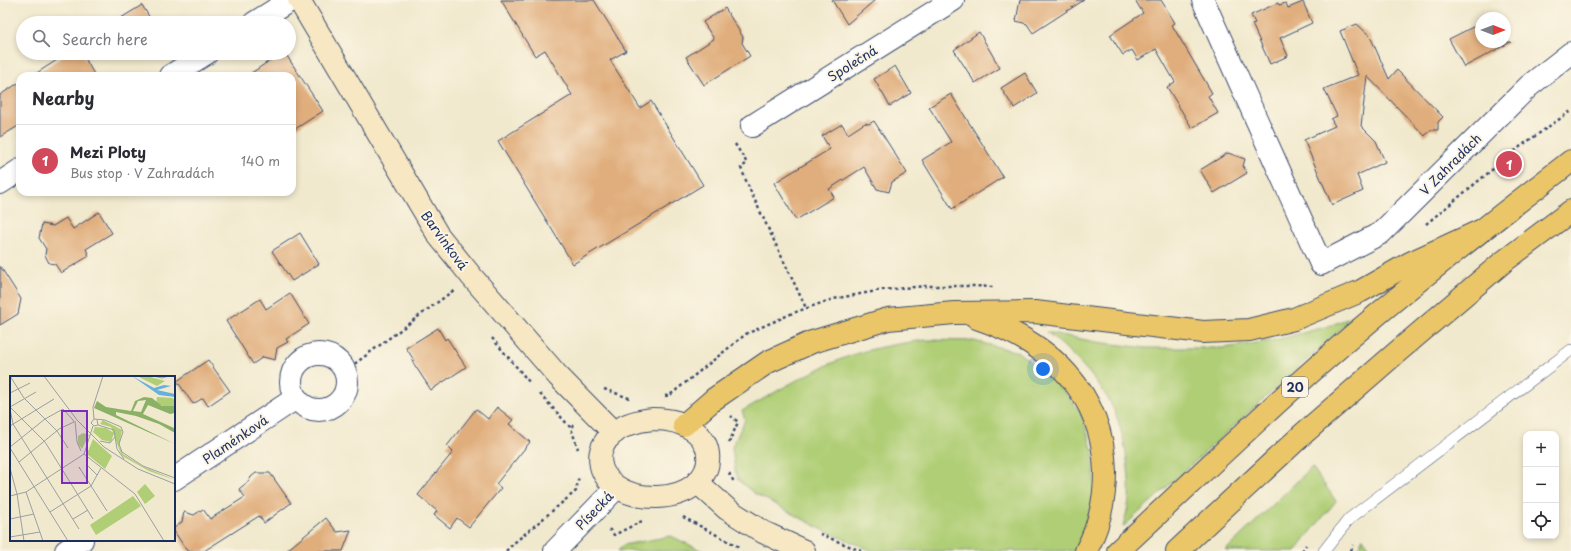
<!DOCTYPE html>
<meta charset="utf-8">
<style>
:root{--surface:#fff;--page:#f7f7f7;--text:#2b2b33;--muted:#7c7c81;--line:#e1e1e2;--accent:#d1495b}
body{margin:0;font-family:"Playpen Sans",sans-serif;background:var(--page);color:var(--text)}
.controls{position:absolute;right:12px;bottom:12px;display:grid;overflow:hidden;border-radius:8px;box-shadow:0 2px 6px #0003}
.controls button{width:36px;height:36px;display:grid;place-items:center;padding:0;border:0;border-bottom:1px solid var(--line);background:var(--surface);color:var(--text);font:20px sans-serif}
.compass{position:absolute;left:1475px;top:12px;width:36px;height:36px;border-radius:50%;background:var(--surface);box-shadow:0 2px 6px #0003;rotate:90deg}
.you{position:absolute;left:1043px;top:369px;width:14px;height:14px;margin:-10px;border:3px solid #fff;border-radius:50%;background:#1a73e8;box-shadow:0 0 0 6px #1a73e833}
.badge{display:grid;place-items:center;width:26px;height:26px;border-radius:50%;background:var(--accent);color:#fff;font-size:13px;font-weight:700}
.pin{position:absolute;translate:-50% -50%;border:2px solid #fff;box-shadow:0 1px 4px #0006}
.list{margin:0;padding:0;list-style:none}
h2{display:flex;justify-content:space-between;align-items:center;height:52px;margin:0;padding:0 16px;font-size:17px}
h2 small{font-size:13px;font-weight:400;color:var(--muted)}
.list li{display:grid;grid-template-columns:26px 1fr auto;gap:12px;align-items:center;box-sizing:border-box;height:72px;padding:0 16px;border-top:1px solid var(--line)}
.list b{display:block;font-size:15px;white-space:nowrap}
.list p{margin:0;font-size:13px;white-space:nowrap;color:var(--muted)}
.list em{font-size:13px;font-style:normal;color:var(--muted)}
.icon{flex:none;width:22px;height:22px;fill:none;stroke:currentColor;stroke-width:2;stroke-linecap:round;stroke-linejoin:round}
.map{position:relative;flex:none;width:1571px;height:551px;overflow:hidden}
.search{position:absolute;background:var(--surface);box-shadow:0 2px 6px #0003;left:16px;top:16px;width:280px;height:44px;display:flex;align-items:center;gap:10px;box-sizing:border-box;padding:0 14px;border-radius:22px;color:var(--muted);font-size:15px}
.panel{position:absolute;background:var(--surface);box-shadow:0 2px 6px #0003;left:16px;top:72px;width:280px;height:124px;border-radius:12px}
.map>svg:first-child{display:block}
.green{fill:#afce75;stroke:#657e6a}
.building{fill:#e0ad7c}
.lines{fill:none;stroke-linecap:round;stroke-linejoin:round}
.lane-casing{stroke:#3b4b6f;stroke-width:12}
.street-casing{stroke:#3b4b6f;stroke-width:24}
.secondary-casing{stroke:#3b4b6f;stroke-width:24}
.highway-casing{stroke:#3b4b6f;stroke-width:24}
.path{stroke:#3b4b6f;stroke-width:2.5;stroke-dasharray:3 3;stroke-linecap:butt}
.lane{stroke:#fff;stroke-width:11}
.street{stroke:#fff;stroke-width:22}
.secondary{stroke:#f7e8c3;stroke-width:22}
.highway{stroke:#ebc669;stroke-width:22}
.labels{text-anchor:middle;dominant-baseline:central;stroke-width:4;stroke-linejoin:round;paint-order:stroke}
.shield{fill:#fcf5e5;stroke:#5e6a86;stroke-width:1}
.shield-label{font-size:12px;font-weight:bold;fill:#1b2f5e}
.street-label{font-size:13px;fill:#1b2f5e;stroke:#fcf5e5}
.inset-road{fill:none;stroke:#9b9fa1;stroke-width:1}
.view{fill:#7b2cbf;fill-opacity:0.15;stroke:#7b2cbf;stroke-width:2}
.inset-edge{fill:none;stroke:#1b2f5e;stroke-width:2}
</style>
<div class="map">
<svg width="1571" height="551" viewBox="0 0 1571 551">
<rect width="100%" height="100%" fill="#fcf5e5"/>
<filter id="ink" filterUnits="userSpaceOnUse"><feTurbulence type="fractalNoise" baseFrequency=".025" numOctaves="2"/><feDisplacementMap in="SourceGraphic" scale="8" xChannelSelector="R" yChannelSelector="G"/><feConvolveMatrix kernelMatrix="1 2 1 2 8 2 1 2 1" color-interpolation-filters="sRGB"/></filter>
<filter id="wash" filterUnits="userSpaceOnUse"><feTurbulence type="fractalNoise" baseFrequency=".012" numOctaves="4" result="noise"/><feDisplacementMap in="SourceGraphic" scale="16" xChannelSelector="R" yChannelSelector="G"/><feGaussianBlur stdDeviation="0.9" result="paint"/><feColorMatrix in="noise" values="0 0 0 0 0 0 0 0 0 0 0 0 0 0 0 0 0 1.4 0 .05"/><feComposite in="paint" operator="in"/></filter>
<g filter="url(#wash)">
<rect width="100%" height="100%" fill="#f1e9cd"/>
<g class="green">
<path d="M1355 316 1123 527C1125 518 1128 509 1129 500 1131 471 1123 421 1107 397 1091 372 1070 351 1047 332L1096 342 1146 348H1224L1275 340 1326 327Z"/>
<path d="M926 340 974 341 1018 352 1056 381 1081 413 1093 451 1095 495 1084 532 1075 551H873L823 530 754 493 738 480 735 471 732 447 745 420 742 411C774 393 805 374 839 360 867 348 897 344 926 340Z"/>
<path d="M1312 467 1336 501 1295 551H1225Z"/>
<path d="M671 536 702 551H618L623 545Z"/>
<path d="M1363 538 1372 551H1357Z"/>
</g>
<g id="blocks">
<g class="building">
<path d="M501 0H594L626 51 610 60 640 108 651 101 703 185 573 264 498 141 572 95 545 50 535 56Z"/>
<path d="M832 0H875L847 24Z"/>
<path d="M1020 0H1084L1033 33 1027 24 1016 21Z"/>
<path d="M1135 0H1161L1175 23 1172 25 1212 93 1208 96 1218 113 1192 128 1167 87 1175 82 1156 49 1138 60 1132 50 1123 55 1110 35 1143 13Z"/>
<path d="M1303 2 1312 23 1280 38 1288 56 1270 64 1252 24 1255 23 1251 15 1278 3 1279 5 1286 3 1288 8Z"/>
<path d="M142 5 153 23H113Z"/>
<path d="M725 8 743 37 742 43 750 56 704 85 686 57 714 39 703 22Z"/>
<path d="M1481 23V42H1511L1464 67 1449 39Z"/>
<path d="M1357 24 1370 36 1389 79 1397 70 1443 117 1438 122V130H1430L1425 136 1367 76 1361 126 1376 141 1385 162 1357 175 1363 191 1332 205 1304 140 1335 126 1331 119 1337 116 1324 89 1358 75 1340 31Z"/>
<path d="M979 32 1000 68 975 83 954 50Z"/>
<path d="M68 53H82L95 76H32Z"/>
<path d="M281 53H285L323 111 292 131V76H247Z"/>
<path d="M895 66 911 93 890 106 874 79Z"/>
<path d="M1025 73 1037 93 1014 108 1001 88Z"/>
<path d="M20 82V125L0 137V95Z"/>
<path d="M951 94 1003 177 952 209 922 160 951 142 929 107Z"/>
<path d="M874 121 907 173 892 182 889 192 877 189 864 167 829 189 834 197 796 220 774 183 830 149 822 136 842 124 848 134 865 123 869 124Z"/>
<path d="M1228 153 1245 159 1243 166 1247 173 1214 193 1200 170Z"/>
<path d="M99 212 112 233 86 249 89 256 61 273 55 264 49 263 45 255 46 249 39 238 42 224 53 226 66 218 73 229Z"/>
<path d="M300 233 319 264 292 281 272 251Z"/>
<path d="M0 266 21 299 18 314 0 325Z"/>
<path d="M290 293 309 324 286 339 288 342 277 348 275 360 263 357 253 364 226 321 260 299 266 309Z"/>
<path d="M438 328 445 340 447 338 466 367 431 390 412 361 414 360 406 348Z"/>
<path d="M208 360 230 391 208 406 203 398 193 404 177 381Z"/>
<path d="M497 407 513 420 509 424 530 442 496 484 501 488 469 527 457 518 450 528 434 515 437 511 418 495 453 452 447 446 476 409 488 419Z"/>
<path d="M256 473H270L291 503 264 523 259 516 204 551H187L174 531V528L182 522 184 512 194 515 203 509 210 519 245 497 239 489 249 481 251 477Z"/>
<path d="M326 518 337 532 351 530 343 551H286Z"/>
</g>
</g>
</g>
<g filter="url(#ink)">
<use href="#blocks" fill-opacity="0" stroke="#3b4b6f" stroke-width="1"/>
<g class="lines">
<defs>
<path id="lane" d="M1324 551 1349 519 1571 350"/>
<g id="street">
<path d="M1203 0 1321 264 1381 233 1529 86 1571 53"/>
<path d="M254 23 291 0"/>
<path d="M170 76 207 53"/>
<path d="M752 126 953 0"/>
<path d="M0 183 20 170"/>
<circle cx="319" cy="382" r="28"/>
<path d="M174 479 296 398"/>
<path d="M66 551 82 540"/>
<path d="M555 551 617 487"/>
</g>
<g id="secondary">
<path d="M299 0 438 235 472 277 558 376 614 433"/>
<path d="M653 419C727 419 725 495 657 497 586 498 578 426 653 419Z"/>
<path d="M697 482 727 509 763 532 804 551"/>
</g>
<g id="highway">
<path d="M977 318C1049 342 1103 392 1105 472 1105 500 1099 527 1086 551"/>
<path d="M684 425 714 399 768 362 812 342 888 319 954 313 1035 312 1203 332 1249 330 1294 319 1361 291 1410 263 1480 231"/>
<path d="M1118 551C1200 475 1280 397 1365 325 1432 268 1501 215 1571 161"/>
<path d="M1177 551 1303 434 1396 353 1503 262 1571 211"/>
</g>
</defs>
<use href="#lane" class="lane-casing"/>
<use href="#street" class="street-casing"/>
<use href="#secondary" class="secondary-casing"/>
<use href="#highway" class="highway-casing"/>
<g class="path">
<path d="M735 144 747 163 741 168 749 188 806 308"/>
<path d="M1426 224 1521 146 1571 111"/>
<path d="M492 338 530 383"/>
<path d="M345 371 454 290"/>
<path d="M604 389 632 399"/>
<path d="M540 394 571 428"/>
<path d="M665 396 670 395 746 334 793 313 833 299 882 290 926 286H974L993 287"/>
<path d="M574 425 571 428 578 449"/>
<path d="M729 443 738 422 731 416"/>
<path d="M729 473 734 482"/>
<path d="M683 517 741 548"/>
<path d="M609 529 614 535 644 520"/>
<path d="M820 534 861 551"/>
<path d="M506 551 514 543 576 491 579 476"/>
<path d="M1302 551 1306 545"/>
<path d="M1351 551 1353 545"/>
</g>
<use href="#lane" class="lane"/>
<use href="#street" class="street"/>
<use href="#secondary" class="secondary"/>
<use href="#highway" class="highway"/>
</g>
</g>
<g class="labels">
<rect class="shield" x="1282" y="377" width="26" height="20" rx="3"/>
<g class="shield-label">
<text x="1295" y="387">20</text>
</g>
<g class="street-label">
<text transform="translate(852 63) rotate(-32)">Společná</text>
<text transform="translate(1450 164) rotate(-45)">V Zahradách</text>
<text transform="translate(445 240) rotate(54)">Barvínková</text>
<text transform="translate(235 439) rotate(-34)">Plaménková</text>
<text transform="translate(594 510) rotate(-46)">Písecká</text>
</g>
</g>
<g transform="translate(10 376)">
<rect width="165" height="165" fill="#f1e9cd"/>
<path d="M127 0H137L155 5 147 10ZM147 21 162 22 165 24V30L157 31 146 28ZM93 44 112 54 109 70 113 78 132 90 165 104 139 95 114 81 111 78 101 51 90 48ZM85 51 96 52 104 57 101 66 92 64 83 56ZM73 57 79 59 72 73 68 68V60ZM83 63 102 80 95 93 77 78ZM135 108 145 120 135 128 127 116ZM123 120 131 130 86 159 80 149Z" fill="#afce75"/>
<path d="M134 21 142 22 152 30H165V37L160 38 138 29 133 38 164 52 165 57 149 48 126 40 106 36V39L165 68 84 32 87 25 96 31 121 35 125 25ZM136 24 131 36 123 35 128 25Z" fill="#8bb166" fill-rule="evenodd"/>
<path d="M122 0 144 12 154 9 161 10 147 14 165 18V21L149 19Z" fill="#66b0de"/>
<path class="inset-road" d="M0 0 14 22 47 55 58 72M34 0 67 44 94 71 128 93 165 108M143 0 152 2 159 0M0 17 20 7M0 31 35 66 83 143M0 31 26 16M0 33 3 48 69 153M84 43 95 44 111 51 113 56 109 68 112 76 133 90 165 102M84 43 83 31 93 0M84 43 81 47 84 50 88 49 87 44M65 45 67 66 71 75M88 49 104 54 107 73 114 83M0 50 44 23M90 65 100 67 105 61M0 71 35 43 53 33 63 44 64 46 49 53 9 86M0 72 58 165M74 78 125 118 154 165M74 78 83 50M77 89 87 99M0 92 7 118 14 165M70 93 69 91 97 135M16 116 33 165M0 120 16 116 74 78M40 136 81 110 91 92M0 143 24 138M63 143 78 134M0 161 30 156"/>
<path class="view" d="M52 35H77V107H52Z"/>
<rect width="165" height="165" class="inset-edge"/>
</g>
</svg>
<div class="controls">
<button>+</button>
<button>−</button>
<button><svg class="icon" aria-label="locate" viewBox="0 0 24 24"><circle cx="12" cy="12" r="6"/><path d="M12 2v4M12 18v4M2 12h4M18 12h4"/></svg></button>
</div>
<svg class="compass" viewBox="-18 -18 36 36"><path d="M0-13l5 13h-10z" fill="#e53935"/><path d="M0 13l5-13h-10z" fill="#7c7c81"/></svg>
<div class="you"></div>
<div class="pin badge" style="left:1509px;top:164px">1</div>
<div class="search"><svg class="icon" aria-label="search" viewBox="0 0 24 24"><circle cx="10" cy="10" r="6"/><path d="M15 15l6 6"/></svg>Search here</div>
<section class="panel">
<h2>Nearby<small></small></h2>
<ul class="list">
<li><span class="badge">1</span><div><b>Mezi Ploty</b><p>Bus stop · V Zahradách</p></div><em>140 m</em></li>
</ul>
</section>
</div>
